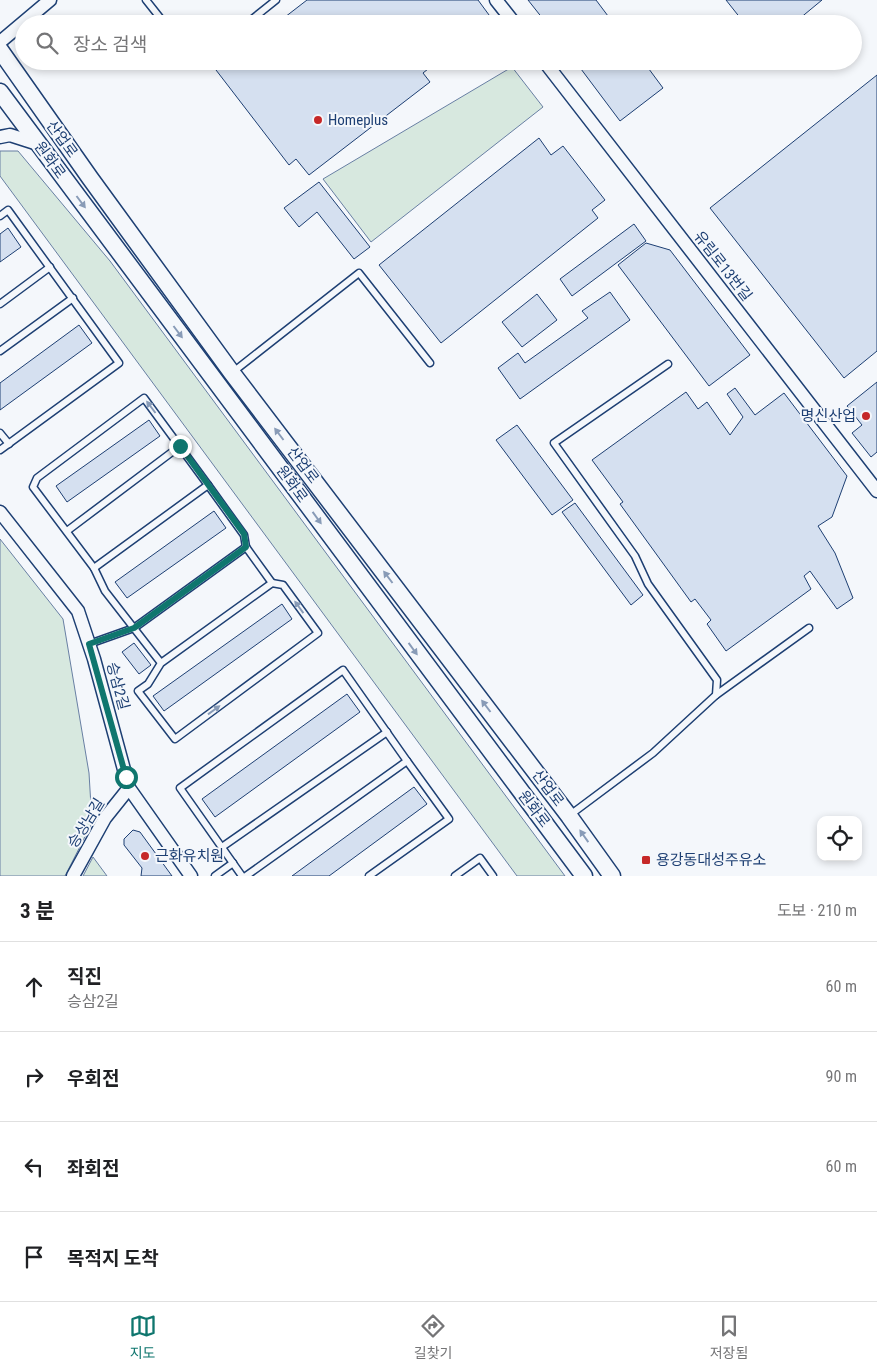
<!DOCTYPE html>
<html lang="ko">
<meta charset="utf-8">
<style>
:root{--surface:#fff;--page:#f2f2f2;--text:#202124;--muted:#757577;--line:#e0e0e0;--accent:#0f766e}
body{margin:0;font-family:"Roboto Condensed","Noto Sans KR",sans-serif;background:var(--page);color:var(--text)}
.controls{position:absolute;right:15px;bottom:15px;display:grid;overflow:hidden;border-radius:10px;box-shadow:0 2px 8px #0003}
.controls button{width:45px;height:45px;display:grid;place-items:center;padding:0;border:0;border-bottom:1px solid var(--line);background:var(--surface);color:var(--text);font:25px sans-serif}
.stop{position:absolute;width:15px;height:15px;margin:-11px;border:4px solid #0f766e;border-radius:50%;background:#fff}
.stop.end{background:#0f766e;border-color:#fff;box-shadow:0 1px 5px #0008}
.list{margin:0;padding:0;list-style:none}
h2{display:flex;justify-content:space-between;align-items:center;height:65px;margin:0;padding:0 20px;font-size:21px}
h2 small{font-size:16px;font-weight:400;color:var(--muted)}
.list li{display:grid;grid-template-columns:32px 1fr auto;gap:15px;align-items:center;box-sizing:border-box;height:90px;padding:0 20px;border-top:1px solid var(--line)}
.list b{display:block;font-size:19px;white-space:nowrap}
.list p{margin:0;font-size:16px;white-space:nowrap;color:var(--muted)}
.list em{font-size:16px;font-style:normal;color:var(--muted)}
.icon{flex:none;width:28px;height:28px;fill:none;stroke:currentColor;stroke-width:2;stroke-linecap:round;stroke-linejoin:round}
.map{position:relative;flex:none;width:877px;height:876px;overflow:hidden}
.search{position:absolute;background:var(--surface);box-shadow:0 2px 8px #0003;left:15px;right:15px;top:15px;height:55px;display:flex;align-items:center;gap:12px;box-sizing:border-box;padding:0 18px;border-radius:28px;color:var(--muted);font-size:19px}
.sheet{height:425px;background:var(--surface)}
nav{display:flex;justify-content:space-around;align-items:center;box-sizing:border-box;height:70px;border-top:1px solid var(--line);background:var(--surface);font-size:14px;color:var(--muted)}
nav a{display:grid;justify-items:center;gap:2px}
nav .on{color:var(--accent)}
.map>svg:first-child{display:block}
.green{fill:#d7e8df;stroke:#687fa3}
.building{fill:#d5e0f0;stroke:#1d3f73}
.lines{fill:none;stroke-linecap:round;stroke-linejoin:round}
.service-casing{stroke:#1d3f73;stroke-width:9}
.minor-casing{stroke:#1d3f73;stroke-width:15}
.tertiary-casing{stroke:#1d3f73;stroke-width:19}
.service{stroke:#f4f7fb;stroke-width:6}
.minor{stroke:#f4f7fb;stroke-width:12}
.tertiary{stroke:#f4f7fb;stroke-width:16}
.oneway{fill:#889bb7}
.route{stroke:#0f766e;stroke-width:6}
.poi-dot{fill:#c62828;stroke:#f4f7fb;stroke-width:2}
.labels{text-anchor:middle;dominant-baseline:central;stroke-width:4;stroke-linejoin:round;paint-order:stroke}
.poi-label{font-size:15px;fill:#1d3f73;stroke:#f4f7fb;text-anchor:start}
.street-label{font-size:15px;fill:#1d3f73;stroke:#f4f7fb}
</style>
<div class="map">
<svg width="877" height="876" viewBox="0 0 877 876">
<rect width="100%" height="100%" fill="#f4f7fb"/>
<g class="green">
<path d="M512 67 543 107 371 242 323 179Z"/>
<path d="M0 151H18L110 261 565 876H517L0 176Z"/>
<path d="M0 539 63 619 89 773 92 823 65 876H0Z"/>
<path d="M93 857 107 876H83Z"/>
</g>
<g class="building">
<path d="M307 0H478L492 19 487 24H276Z"/>
<path d="M528 0H596L614 24H547Z"/>
<path d="M726 0H822L793 24H745Z"/>
<path d="M227 61H438L423 73 430 82 309 175 296 159 289 165 216 70Z"/>
<path d="M575 61H643L663 88 620 121Z"/>
<path d="M877 75V351L844 378 710 208Z"/>
<path d="M539 138 551 155 563 146 605 200 592 210 598 218 441 343 379 265Z"/>
<path d="M319 182 370 247 354 259 317 212 299 227 284 208Z"/>
<path d="M634 224 646 241 572 296 560 279Z"/>
<path d="M8 228 21 247 0 262V234Z"/>
<path d="M646 243 670 250 750 355 709 386 618 265Z"/>
<path d="M610 292 630 320 520 399 498 368 518 353 525 363 588 318 582 311Z"/>
<path d="M537 294 557 320 522 347 502 322Z"/>
<path d="M79 325 92 343 0 410V383Z"/>
<path d="M877 382V452L871 457 852 433 862 425 847 406Z"/>
<path d="M735 388 755 415 784 393 847 476 832 517 818 526 835 553 853 598 837 609 810 571 804 576 811 589 726 651 707 624 711 620 695 599 691 602 620 504 623 502 592 460 686 392 698 409 707 402 730 435 743 417 727 394Z"/>
<path d="M149 420 160 436 67 502 56 486Z"/>
<path d="M517 425 573 500 552 515 496 440Z"/>
<path d="M575 503 643 595 631 605 562 512Z"/>
<path d="M214 511 226 528 127 598 115 582Z"/>
<path d="M282 604 292 619 164 711 153 696Z"/>
<path d="M134 643 151 665 139 674 122 652Z"/>
<path d="M347 694 360 712 215 817 202 799Z"/>
<path d="M414 787 427 804 329 876H292Z"/>
<path d="M133 830 140 832 172 876H141L142 868 124 845V839Z"/>
</g>
<g class="lines">
<defs>
<g id="service">
<path d="M146 0 165 24"/>
<path d="M246 24 276 0"/>
<path d="M195 61H197"/>
<path d="M0 216 8 210 119 363 0 450"/>
<path d="M0 304 50 267"/>
<path d="M0 351 73 298"/>
<path d="M233 372 359 273 430 363"/>
<path d="M0 433 9 444"/>
<path d="M67 531 180 446"/>
<path d="M94 568 208 485 244 535 246 547"/>
<path d="M89 644 134 628 246 547 272 583"/>
<path d="M161 663 148 684 138 691 175 739 318 633 283 585 272 583 161 663 105 591 94 568 33 487 37 478 144 398 208 485"/>
<path d="M716 695 809 628"/>
<path d="M570 815 653 753 716 695 717 680 648 584 635 556 554 443 668 364"/>
<path d="M222 847 387 732"/>
<path d="M215 876 233 863"/>
<path d="M242 876 180 788 343 670 407 761 246 876"/>
<path d="M369 876 449 819 407 761"/>
<path d="M455 876 480 858 493 876"/>
</g>
<g id="minor">
<path d="M496 0 515 24"/>
<path d="M0 42 50 0"/>
<path d="M544 61 877 491"/>
<path d="M0 137 10 135 38 144"/>
<path d="M0 512 78 611 94 659 129 788 191 876"/>
<path d="M73 876 105 818 129 788"/>
</g>
<g id="tertiary">
<path d="M0 50 90 178 232 373 569 816 612 876"/>
<path d="M0 92 584 876"/>
</g>
</defs>
<use href="#service" class="service-casing"/>
<use href="#minor" class="minor-casing"/>
<use href="#tertiary" class="tertiary-casing"/>
<use href="#service" class="service"/>
<use href="#minor" class="minor"/>
<use href="#tertiary" class="tertiary"/>
</g>
<defs><path id="oneway-solid" d="M-6-.8H1V-3.2L6.5 0L1 3.2V.8H-6Z" transform="scale(1.25)"/></defs>
<g class="oneway">
<use href="#oneway-solid" transform="translate(81 202) rotate(53)"/>
<use href="#oneway-solid" transform="translate(178 332) rotate(53)"/>
<use href="#oneway-solid" transform="translate(151 407) rotate(-127)"/>
<use href="#oneway-solid" transform="translate(279 434) rotate(-127)"/>
<use href="#oneway-solid" transform="translate(317 518) rotate(54)"/>
<use href="#oneway-solid" transform="translate(388 577) rotate(-127)"/>
<use href="#oneway-solid" transform="translate(299 607) rotate(-126)"/>
<use href="#oneway-solid" transform="translate(413 649) rotate(54)"/>
<use href="#oneway-solid" transform="translate(486 706) rotate(-127)"/>
<use href="#oneway-solid" transform="translate(214 710) rotate(-36)"/>
<use href="#oneway-solid" transform="translate(584 836) rotate(-125)"/>
</g>
<g class="lines">
<path class="route" d="M126 777 89 644 134 628 246 547 244 534 180 446"/>
</g>
<g class="poi-dot">
<circle cx="318" cy="120" r="5"/>
<circle cx="866" cy="416" r="5"/>
<circle cx="145" cy="856" r="5"/>
<rect x="641" y="855" width="10" height="10" rx="2.5"/>
</g>
<g class="labels">
<g class="poi-label">
<text x="328" y="120">Homeplus</text>
<text x="856" y="416" text-anchor="end">명신산업</text>
<text x="155" y="856">근화유치원</text>
<text x="656" y="860">용강동대성주유소</text>
</g>
<g class="street-label">
<text transform="translate(62 139) rotate(54)">산업로</text>
<text transform="translate(50 160) rotate(54)">원화로</text>
<text transform="translate(723 266) rotate(52)">유림로13번길</text>
<text transform="translate(303 465) rotate(53)">산업로</text>
<text transform="translate(292 484) rotate(54)">원화로</text>
<text transform="translate(118 686) rotate(75)">승삼2길</text>
<text transform="translate(548 788) rotate(53)">산업로</text>
<text transform="translate(534 809) rotate(53)">원화로</text>
<text transform="translate(86 823) rotate(-58)">승상남길</text>
</g>
</g>
</svg>
<div class="controls">
<button><svg class="icon" aria-label="locate" viewBox="0 0 24 24"><circle cx="12" cy="12" r="6"/><path d="M12 2v4M12 18v4M2 12h4M18 12h4"/></svg></button>
</div>
<div class="stop" style="left:126px;top:777px"></div>
<div class="stop end" style="left:180px;top:446px"></div>
<div class="search"><svg class="icon" aria-label="search" viewBox="0 0 24 24"><circle cx="10" cy="10" r="6"/><path d="M15 15l6 6"/></svg>장소 검색</div>
</div>
<section class="sheet">
<h2>3 분<small>도보 · 210 m</small></h2>
<ul class="list">
<li><svg class="icon" aria-label="ahead" viewBox="0 0 24 24"><path d="M12 20V5M6 11l6-6 6 6"/></svg><div><b>직진</b><p>승삼2길</p></div><em>60 m</em></li>
<li><svg class="icon" aria-label="right" viewBox="0 0 24 24"><path d="M7 20v-9h11M14 6l5 5-5 5"/></svg><div><b>우회전</b></div><em>90 m</em></li>
<li><svg class="icon" aria-label="left" viewBox="0 0 24 24"><path d="M17 20v-9H6M10 6l-5 5 5 5"/></svg><div><b>좌회전</b></div><em>60 m</em></li>
<li><svg class="icon" aria-label="arrive" viewBox="0 0 24 24"><path d="M6 21V4h12l-3 4 3 4H6"/></svg><div><b>목적지 도착</b></div></li>
</ul>
</section>
<nav>
<a class="on"><svg class="icon" aria-label="map" viewBox="0 0 24 24"><path d="M3 6l6-2 6 2 6-2v14l-6 2-6-2-6 2zM9 4v14M15 6v14"/></svg>지도</a>
<a><svg class="icon" aria-label="directions" viewBox="0 0 24 24"><path d="M12 3l9 9-9 9-9-9zM9 14v-3h6M13 9l2 2-2 2"/></svg>길찾기</a>
<a><svg class="icon" aria-label="saved" viewBox="0 0 24 24"><path d="M7 4h10v16l-5-4-5 4z"/></svg>저장됨</a>
</nav>
